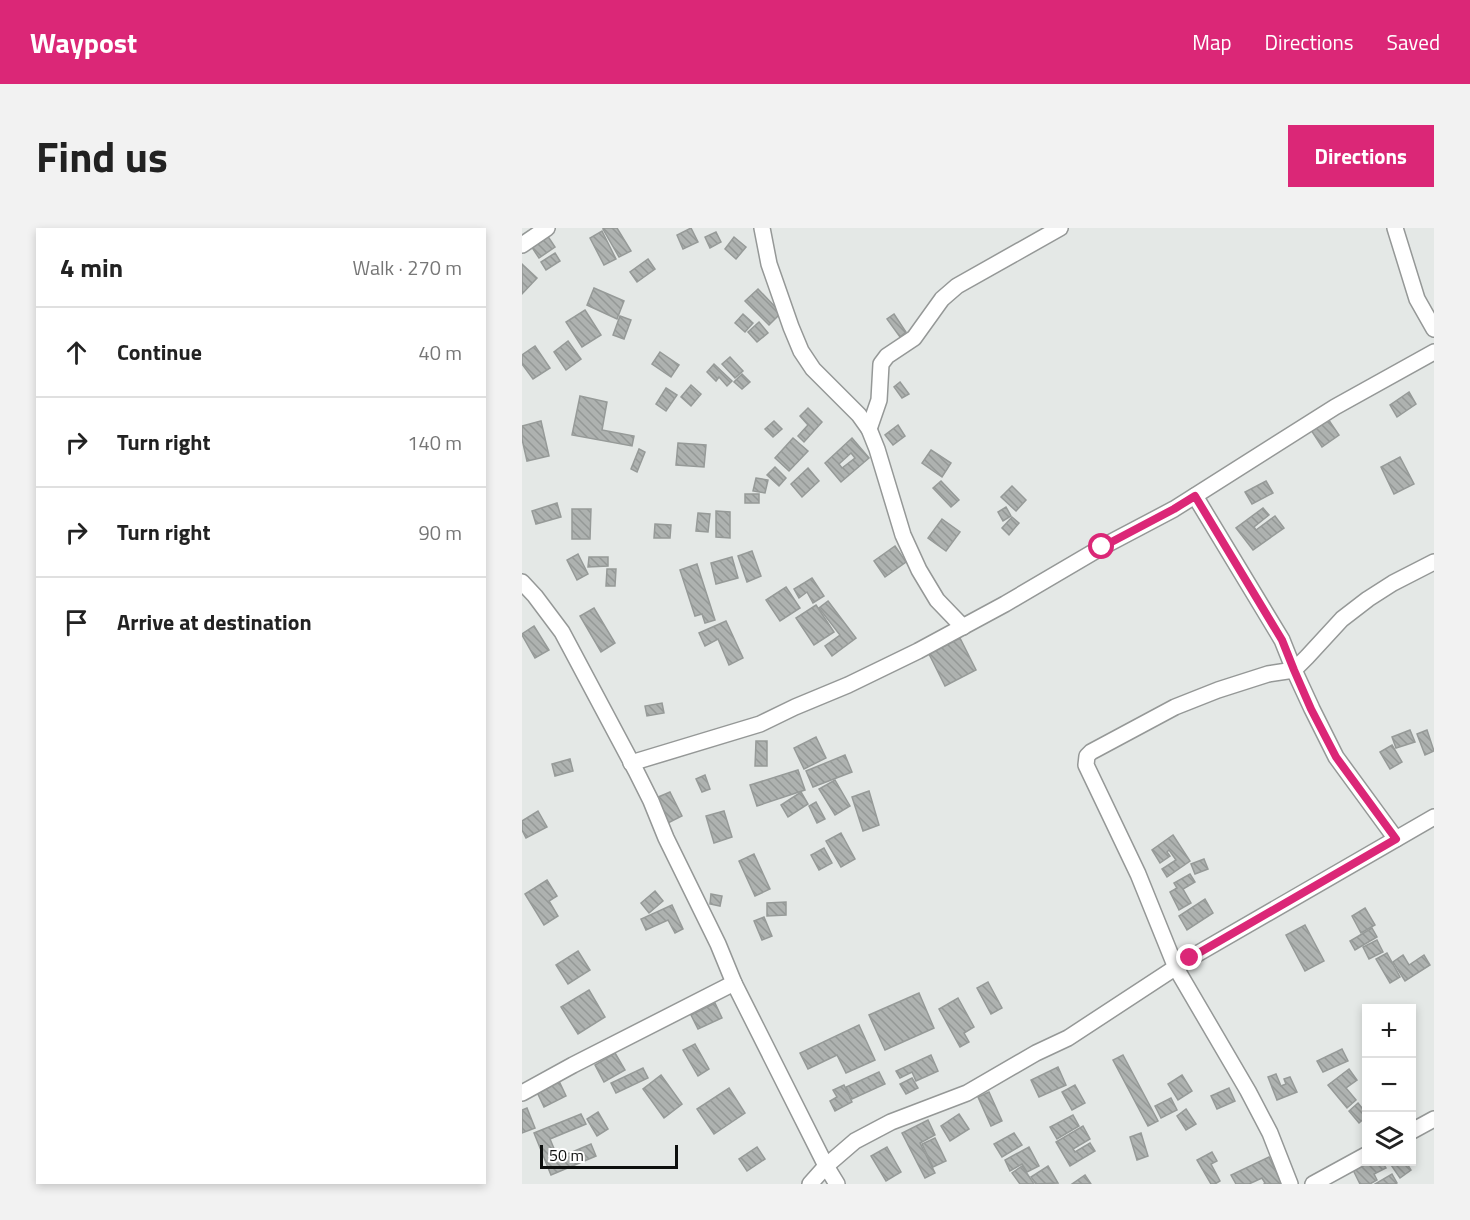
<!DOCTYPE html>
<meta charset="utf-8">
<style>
:root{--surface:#fff;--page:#f2f2f2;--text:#222;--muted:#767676;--line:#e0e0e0;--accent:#db2777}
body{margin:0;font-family:"Titillium Web",sans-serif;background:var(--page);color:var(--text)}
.controls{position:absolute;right:18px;bottom:18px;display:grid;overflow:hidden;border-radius:0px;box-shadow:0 3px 9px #0003}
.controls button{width:54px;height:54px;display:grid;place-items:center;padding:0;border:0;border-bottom:2px solid var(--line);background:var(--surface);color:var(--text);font:30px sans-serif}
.scale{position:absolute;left:18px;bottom:15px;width:138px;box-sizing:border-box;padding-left:6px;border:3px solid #0d0f0e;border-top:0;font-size:16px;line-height:21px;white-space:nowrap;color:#0d0f0e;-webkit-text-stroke:4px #fff;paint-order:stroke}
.stop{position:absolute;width:18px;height:18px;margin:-14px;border:4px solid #db2777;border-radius:50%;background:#fff}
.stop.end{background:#db2777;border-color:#fff;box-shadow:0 2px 6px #0008}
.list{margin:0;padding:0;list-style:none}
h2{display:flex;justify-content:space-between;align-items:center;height:78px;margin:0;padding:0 24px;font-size:26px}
h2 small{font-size:20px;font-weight:400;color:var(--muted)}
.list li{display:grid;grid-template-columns:39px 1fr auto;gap:18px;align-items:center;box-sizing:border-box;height:90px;padding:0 24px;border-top:2px solid var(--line)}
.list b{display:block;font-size:22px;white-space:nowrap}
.list em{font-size:20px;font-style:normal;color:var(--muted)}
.icon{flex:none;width:33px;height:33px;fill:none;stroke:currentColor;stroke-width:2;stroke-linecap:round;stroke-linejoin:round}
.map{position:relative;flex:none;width:912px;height:956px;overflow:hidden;border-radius:0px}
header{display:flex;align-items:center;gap:36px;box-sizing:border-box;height:84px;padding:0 30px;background:var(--accent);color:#fff}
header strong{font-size:28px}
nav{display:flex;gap:33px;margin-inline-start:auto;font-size:21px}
.intro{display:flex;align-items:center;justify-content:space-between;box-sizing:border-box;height:144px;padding:0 36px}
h1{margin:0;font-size:42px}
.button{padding:15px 27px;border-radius:0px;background:var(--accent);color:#fff;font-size:21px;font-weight:700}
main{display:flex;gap:36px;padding:0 36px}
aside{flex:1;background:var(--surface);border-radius:0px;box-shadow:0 3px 9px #0003}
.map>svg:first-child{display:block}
.building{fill:url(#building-back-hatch);stroke:#969a98;stroke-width:1.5;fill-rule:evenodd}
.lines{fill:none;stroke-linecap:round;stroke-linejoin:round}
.minor-casing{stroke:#959897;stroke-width:18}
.minor{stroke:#fff;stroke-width:15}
.route{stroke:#db2777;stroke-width:8}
</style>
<header>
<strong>Waypost</strong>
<nav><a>Map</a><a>Directions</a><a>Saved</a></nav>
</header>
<div class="intro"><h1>Find us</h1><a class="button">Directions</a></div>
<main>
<aside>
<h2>4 min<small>Walk · 270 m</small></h2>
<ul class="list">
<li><svg class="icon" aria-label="ahead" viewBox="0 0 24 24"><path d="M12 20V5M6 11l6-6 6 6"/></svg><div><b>Continue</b></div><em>40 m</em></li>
<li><svg class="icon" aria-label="right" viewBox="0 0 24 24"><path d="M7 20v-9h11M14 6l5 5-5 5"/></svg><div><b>Turn right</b></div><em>140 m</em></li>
<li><svg class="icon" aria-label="right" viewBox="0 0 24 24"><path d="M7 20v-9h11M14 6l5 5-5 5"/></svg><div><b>Turn right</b></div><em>90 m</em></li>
<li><svg class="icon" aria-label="arrive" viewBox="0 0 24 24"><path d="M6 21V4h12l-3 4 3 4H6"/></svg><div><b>Arrive at destination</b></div></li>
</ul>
</aside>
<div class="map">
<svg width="912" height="956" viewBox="0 0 912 956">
<defs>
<pattern id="building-back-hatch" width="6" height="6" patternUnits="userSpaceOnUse" patternTransform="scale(1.5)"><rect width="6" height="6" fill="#aeb2b0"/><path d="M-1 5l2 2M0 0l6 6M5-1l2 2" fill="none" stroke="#949896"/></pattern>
</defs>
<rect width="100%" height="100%" fill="#e4e8e6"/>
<g class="building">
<path d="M81 0H95L109 23 97 29 81 1Z"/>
<path d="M169 0 176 14 161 21 155 7Z"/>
<path d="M80 3 94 31 82 37 68 10Z"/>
<path d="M194 4 199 14 188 20 183 9Z"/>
<path d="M25 7 33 19 17 30 9 18Z"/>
<path d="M212 9 224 19 214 31 203 21Z"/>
<path d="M33 25 38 33 24 42 19 34Z"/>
<path d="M126 31 133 41 115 54 108 44Z"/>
<path d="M0 36 15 50 0 66Z"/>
<path d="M72 60 102 73 95 91 65 77Z"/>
<path d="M236 61 259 85 247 97 223 73Z"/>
<path d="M63 82 79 107 60 119 44 94Z"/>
<path d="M221 86 231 95 223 104 213 95Z"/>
<path d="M372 86 384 104 378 109 365 91Z"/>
<path d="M98 88 109 92 102 111 91 107Z"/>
<path d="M237 94 246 105 235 114 226 104Z"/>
<path d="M46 113 59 131 44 142 32 124Z"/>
<path d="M13 118 28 140 11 151 0 136V127Z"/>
<path d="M138 124 157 137 149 149 130 136Z"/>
<path d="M208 129 221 143 213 150 200 136Z"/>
<path d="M192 136 210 153 205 158 197 149 194 153 185 144Z"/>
<path d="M220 146 228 154 220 161 212 154Z"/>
<path d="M378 154 387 166 380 170 372 159Z"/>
<path d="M169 157 179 166 169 178 159 169Z"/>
<path d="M144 160 155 167 144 183 134 176Z"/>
<path d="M887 164 894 176 875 189 868 177Z"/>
<path d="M58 168 85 174 80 202 112 208 110 218 50 207Z"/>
<path d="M286 180 300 194 282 214 276 208 286 197 278 188Z"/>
<path d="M806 191 817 207 800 219 789 202Z"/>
<path d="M19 193 27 228 5 233 0 211V198Z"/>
<path d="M252 193 260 201 251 209 243 201Z"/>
<path d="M376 197 383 208 371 217 363 207Z"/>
<path d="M271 210 286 223 267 243 253 230Z"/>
<path d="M330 210 347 230 319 254 303 235ZM329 225 333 230 320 240 317 236Z"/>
<path d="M156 215 184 217 182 239 154 237Z"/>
<path d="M117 221 123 224 115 244 109 241Z"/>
<path d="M409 222 429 235 420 249 400 235Z"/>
<path d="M878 229 892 256 872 266 859 239Z"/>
<path d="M253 239 264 250 257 258 245 247Z"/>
<path d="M286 240 297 253 280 269 269 256Z"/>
<path d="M234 250 246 252 243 265 231 263Z"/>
<path d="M419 253 437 272 429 279 411 260Z"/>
<path d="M744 253 751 265 730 276 723 264Z"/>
<path d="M490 258 504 272 494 283 479 269Z"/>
<rect x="223" y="266" width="14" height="9"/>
<path d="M35 275 39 289 14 296 10 283Z"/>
<path d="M484 279 489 288 481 293 476 284Z"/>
<path d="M741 280 747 287 732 299 734 302 753 288 762 300 731 322 714 300Z"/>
<path d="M50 281H69L68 311H50Z"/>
<path d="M194 283 208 284V310L194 309Z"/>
<path d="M176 285 188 286 186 304 174 303Z"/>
<path d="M490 289 497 295 487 307 480 300Z"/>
<path d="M420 291 438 304 424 323 406 310Z"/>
<path d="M133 296 149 297 148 310H132Z"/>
<path d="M373 318 384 334 363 349 352 333Z"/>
<path d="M230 323 239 348 225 354 216 328Z"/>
<path d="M56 326 66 346 55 352 45 332Z"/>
<path d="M67 329H86V338L66 339Z"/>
<path d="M210 329 216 350 194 356 189 335Z"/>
<path d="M175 336 193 392 183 395 180 386 173 388 158 342Z"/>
<path d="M85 341H94L93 358H84Z"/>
<path d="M290 350 302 368 291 375 285 364 277 370 272 361Z"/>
<path d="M264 359 278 380 258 393 244 372Z"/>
<path d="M306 373 334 410 310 428 303 418 318 407 297 380Z"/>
<path d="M294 377 312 404 292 417 274 390Z"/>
<path d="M72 380 93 415 79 424 58 388Z"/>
<path d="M204 393 221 430 207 437 196 411 183 418 177 405Z"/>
<path d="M12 398 27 422 13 430 0 407V406Z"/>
<path d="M438 410 454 442 423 458 407 426Z"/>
<path d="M140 475 142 485 125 488 123 478Z"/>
<path d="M888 502 893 514 874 520 870 509Z"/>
<path d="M905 502 912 523 903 527 895 506Z"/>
<path d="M294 509 304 530 282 541 272 520Z"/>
<path d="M234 513H245V538H233Z"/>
<path d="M870 517 880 534 868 541 858 524Z"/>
<path d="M323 527 330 544 291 559 284 543Z"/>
<path d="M48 531 51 543 33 548 30 536Z"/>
<path d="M276 542 283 562 235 578 228 557Z"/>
<path d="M183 547 188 561 180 564 174 551Z"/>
<path d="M313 552 328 578 313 587 297 561Z"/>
<path d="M347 563 357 597 341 603 330 569Z"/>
<path d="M148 564 160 588 146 595 134 570Z"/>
<path d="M279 564 286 576 266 589 259 577Z"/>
<path d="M294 574 303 591 295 595 287 578Z"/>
<path d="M16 583 25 599 4 610 0 602V593Z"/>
<path d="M202 583 210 609 192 615 184 588Z"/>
<path d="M319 605 333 631 319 639 304 613Z"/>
<path d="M651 607 668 633 645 649 640 641 654 632 647 622 645 624 648 628 638 635 630 622Z"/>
<path d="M302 620 310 635 297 642 289 627Z"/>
<path d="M232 626 248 661 233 668 217 633Z"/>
<path d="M682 631 686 641 673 646 669 636Z"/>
<path d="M668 646 673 654 661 661 669 675 657 682 648 664 655 660 652 655Z"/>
<path d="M25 652 35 668 27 673 36 688 22 697 3 666Z"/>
<path d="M133 663 141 673 127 685 119 675Z"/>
<path d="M189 666 200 668 198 678 188 676Z"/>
<path d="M683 671 691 685 665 702 657 688Z"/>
<path d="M264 674V687L245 688V675Z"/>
<path d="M150 677 161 701 153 705 146 692 124 702 119 691Z"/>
<path d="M843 680 853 697 839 705 830 688Z"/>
<path d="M242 689 250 708 240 712 232 693Z"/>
<path d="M783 697 802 733 783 743 764 707Z"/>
<path d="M850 700 855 709 833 722 828 713Z"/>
<path d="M855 712 861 724 847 731 841 719Z"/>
<path d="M56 723 68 742 46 756 34 737Z"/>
<path d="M865 725 878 749 868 755 854 731Z"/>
<path d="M881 727 887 737 902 727 908 737 883 753 871 734Z"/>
<path d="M466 754 480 780 469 786 455 760Z"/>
<path d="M67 762 83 789 56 806 39 779Z"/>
<path d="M397 765 412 800 363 822 347 787Z"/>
<path d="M436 770 452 799 442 805 447 814 438 819 417 781Z"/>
<path d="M193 775 200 790 176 801 169 787Z"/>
<path d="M337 797 353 832 324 845 315 827 286 841 278 825Z"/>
<path d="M173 816 187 841 176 848 161 822Z"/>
<path d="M820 821 826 833 801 844 795 833Z"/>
<path d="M93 825 103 842 82 854 73 837Z"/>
<path d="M409 827 416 843 394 853 390 844 378 850 374 843Z"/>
<path d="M601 827 636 893 626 898 591 832Z"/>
<path d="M536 839 544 857 517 869 509 852Z"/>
<path d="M121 840 126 850 94 865 89 855Z"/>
<path d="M827 841 835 852 824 860 834 872 825 880 806 857Z"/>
<path d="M357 844 363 856 330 871 324 859Z"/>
<path d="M754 846 759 858 764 856 762 851 768 849 775 864 755 872 746 849Z"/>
<path d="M139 847 160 876 142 890 121 861Z"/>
<path d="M660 847 670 863 656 872 646 856Z"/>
<path d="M390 850 396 860 384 866 378 856Z"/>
<path d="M37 853 44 868 22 879 15 864Z"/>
<path d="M322 857 330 874 313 883 308 873 315 869 311 862Z"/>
<path d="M553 857 563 875 550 882 540 864Z"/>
<path d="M207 860 223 885 192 906 175 881Z"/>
<path d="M707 860 713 873 695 881 689 868Z"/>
<path d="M467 864 480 893 469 898 456 869Z"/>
<path d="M649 870 655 882 639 890 633 878Z"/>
<path d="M836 875 844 885V889L837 895 827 883Z"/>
<path d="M5 880 13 900 0 905V882Z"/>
<path d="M664 881 674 896 664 902 655 888Z"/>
<path d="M76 884 86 901 75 908 65 891Z"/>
<path d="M59 886 64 896 28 911 36 930 69 916 74 928 29 947 12 905Z"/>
<path d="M437 886 447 901 428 913 419 898Z"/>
<path d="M551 887 557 898 535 911 528 899Z"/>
<path d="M406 892 413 907 398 915 413 945 403 950 380 905Z"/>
<path d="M561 898 568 911 551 921 553 924 568 915 573 923 548 938 534 914Z"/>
<path d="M492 905 500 917 480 929 472 916Z"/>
<path d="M619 905 626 928 615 932 608 909Z"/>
<path d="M413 910 424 933 411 939 400 916Z"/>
<path d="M235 919 243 931 225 943 217 931Z"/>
<path d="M365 919 379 944 364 953 349 928Z"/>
<path d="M507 919 517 938 505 944 500 936 488 943 483 932Z"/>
<path d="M690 924 695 933 689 936 698 953 693 956H689L675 932Z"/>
<path d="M747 929 760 956H742L743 955 740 950 727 956H714L709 947Z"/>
<path d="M844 934H860L864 940 852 946 855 952 848 956H838L830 940Z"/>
<path d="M867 934H884L889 942 878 950Z"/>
<path d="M500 938 512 956H498L490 945Z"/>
<path d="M526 938 536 955 514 956 509 949Z"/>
<path d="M870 946 875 955 873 956H853Z"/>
<path d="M563 947 569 956H550Z"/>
</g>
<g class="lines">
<defs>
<g id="minor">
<path d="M240 0 247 36 269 99 279 123 291 141 337 187 347 201 355 221 381 307 397 342 415 372 441 399"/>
<path d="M873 0 895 71 912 101"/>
<path d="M0 17 25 0"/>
<path d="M347 201 357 172 359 136 365 128 392 110 420 71 435 58 538 0"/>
<path d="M673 268 760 412 772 442 790 481 814 529 874 611"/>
<path d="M0 354 13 368 40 404 114 543 129 573 144 610 196 716 212 755 304 938 315 956"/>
<path d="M109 535 238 496 273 479 326 457 396 423 483 376 580 319 652 281 813 179 912 124"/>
<path d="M0 865 51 837 212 755"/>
<path d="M890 903 912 891"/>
<path d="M288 956 304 938 333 913 369 894 445 865 514 825 546 810 668 730 912 589"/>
<path d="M768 956 748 905 726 863 654 740 616 646 564 537 565 528 569 524 653 479 696 462 746 446 772 442 785 429 820 391 846 371 871 355 912 334"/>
<path d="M791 956 844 927"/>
</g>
</defs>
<use href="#minor" class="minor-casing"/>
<use href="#minor" class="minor"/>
</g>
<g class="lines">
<path class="route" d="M580 319 652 281 673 268 760 412 772 442 789 481 814 529 874 611 668 730"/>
</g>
</svg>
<div class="controls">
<button>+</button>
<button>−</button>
<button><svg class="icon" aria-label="layers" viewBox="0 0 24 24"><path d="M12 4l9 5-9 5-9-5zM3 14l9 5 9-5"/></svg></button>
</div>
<div class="scale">50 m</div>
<div class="stop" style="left:580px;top:319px"></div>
<div class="stop end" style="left:668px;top:730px"></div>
</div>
</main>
